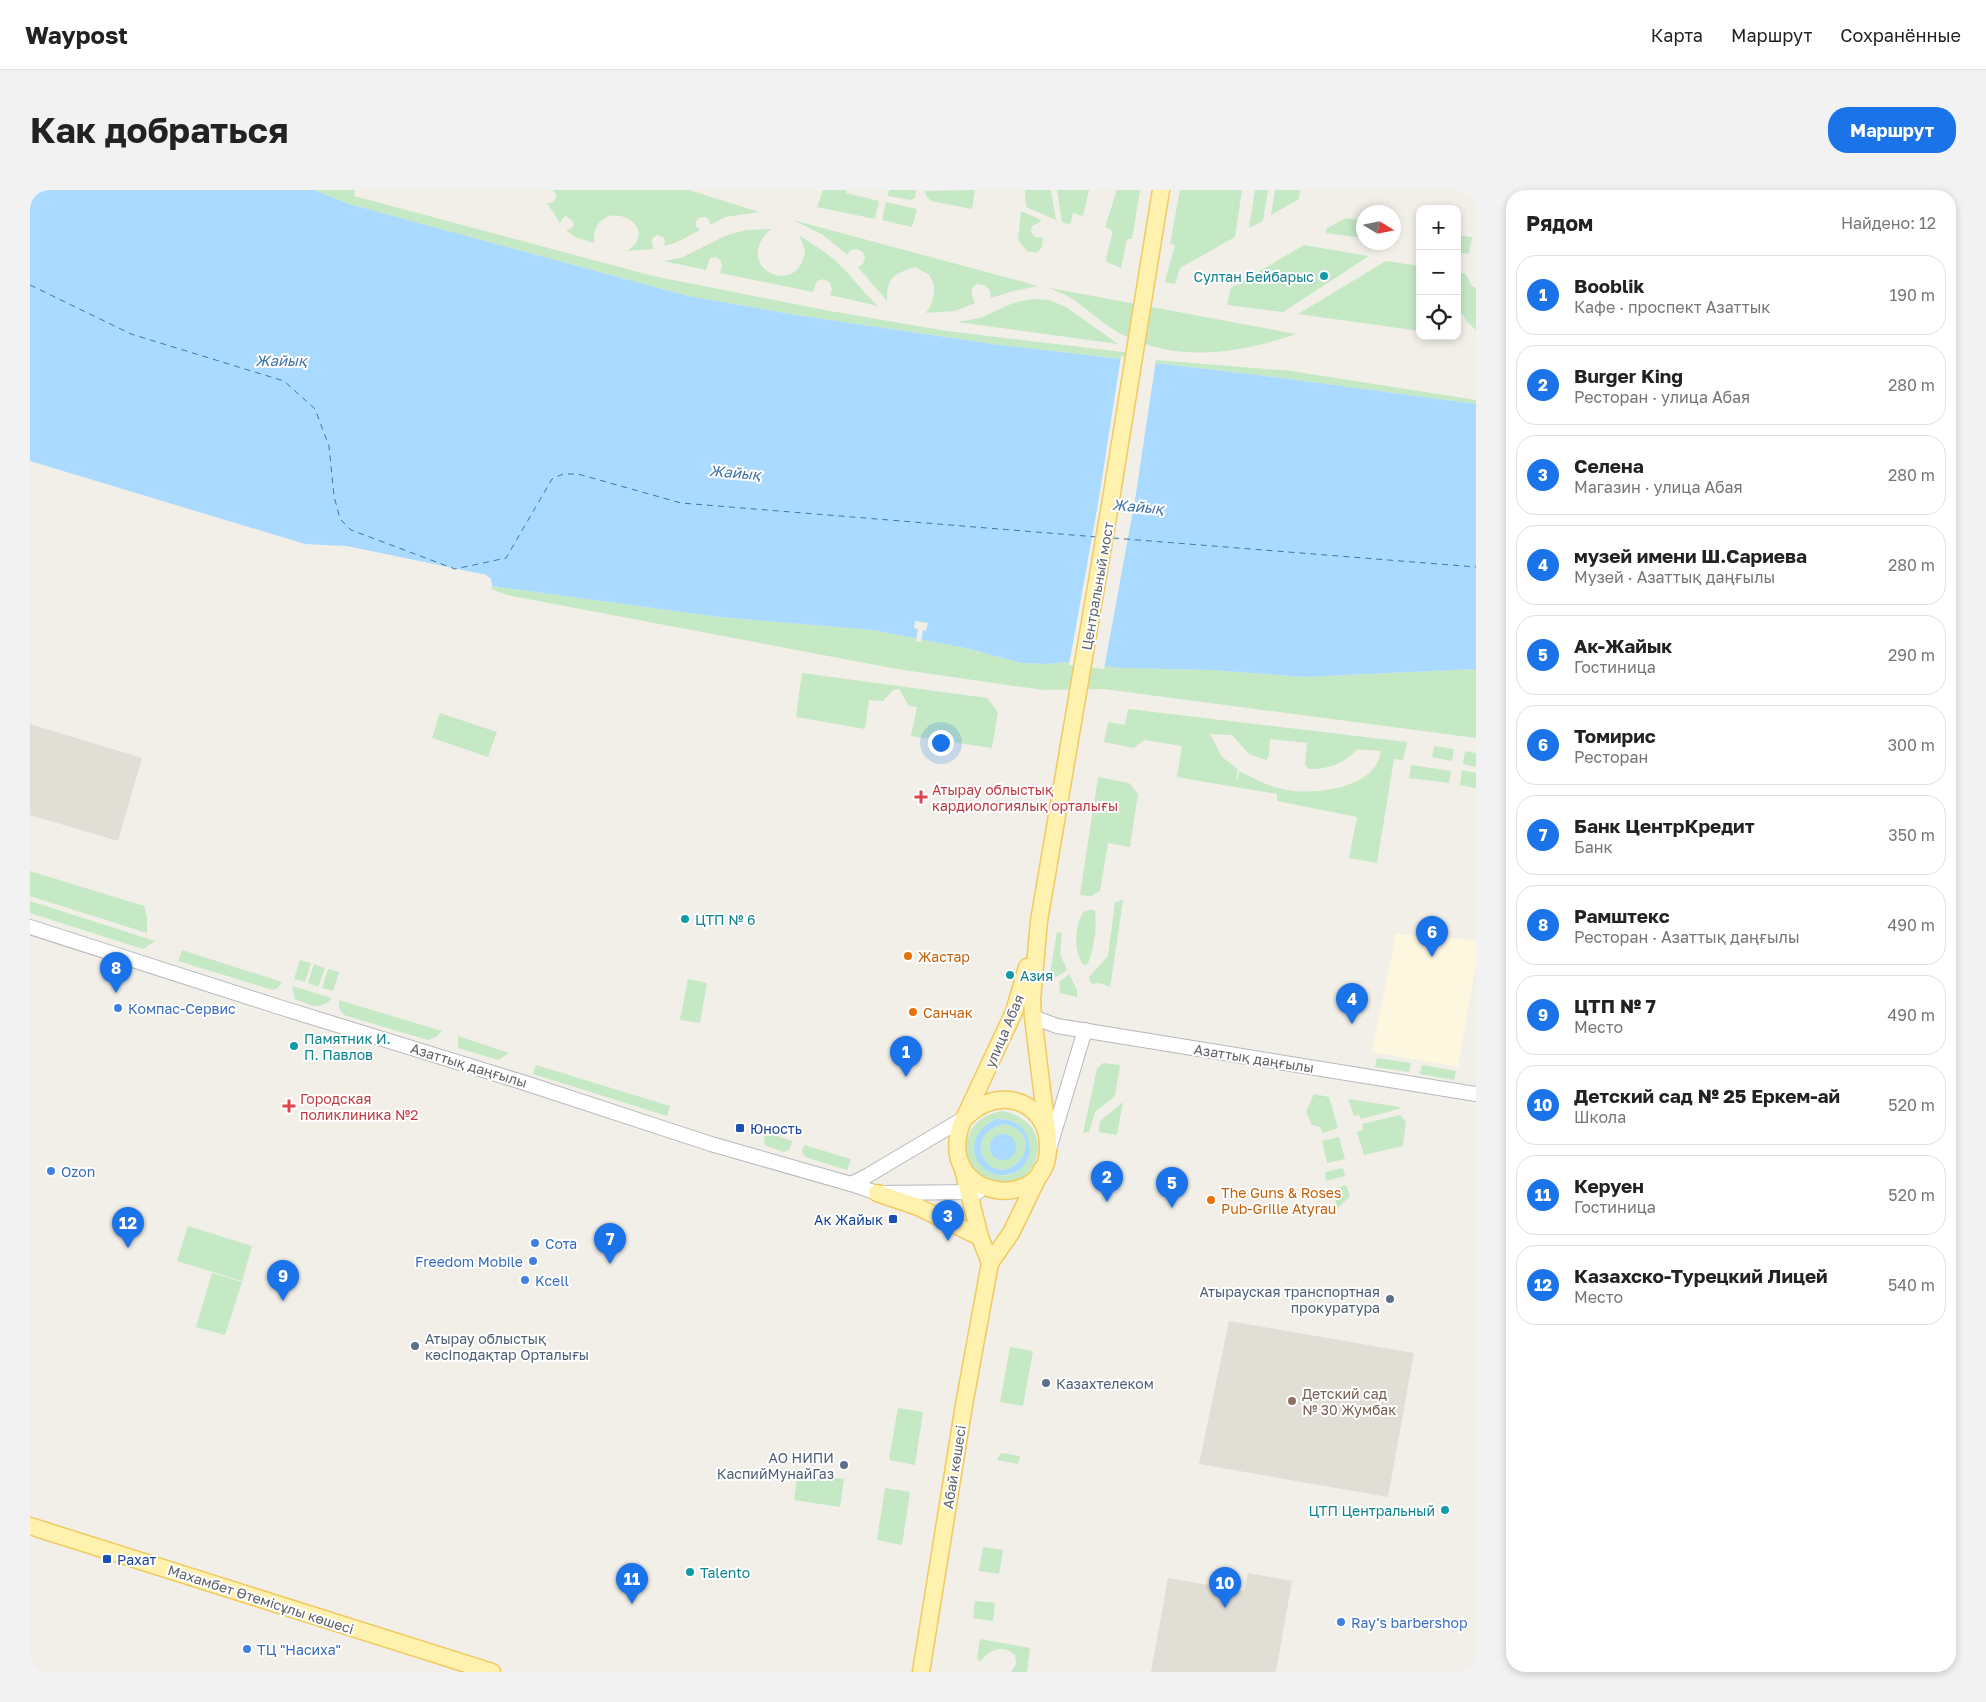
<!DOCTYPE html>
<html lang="ru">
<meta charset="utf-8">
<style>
:root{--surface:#fff;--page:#f2f2f2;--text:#222;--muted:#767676;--line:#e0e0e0;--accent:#1a73e8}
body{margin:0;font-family:"Golos Text",sans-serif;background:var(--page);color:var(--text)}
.controls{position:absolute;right:15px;top:15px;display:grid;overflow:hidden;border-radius:10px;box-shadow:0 2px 8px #0003}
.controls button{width:45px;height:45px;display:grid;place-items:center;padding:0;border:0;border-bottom:1px solid var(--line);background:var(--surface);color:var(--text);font:25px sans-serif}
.compass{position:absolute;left:1326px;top:15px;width:45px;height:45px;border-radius:50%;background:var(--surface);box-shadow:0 2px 8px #0003;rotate:100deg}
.you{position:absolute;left:910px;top:552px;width:18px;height:18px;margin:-12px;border:4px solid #fff;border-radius:50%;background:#1a73e8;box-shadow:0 0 0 8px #1a73e833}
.badge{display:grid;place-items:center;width:32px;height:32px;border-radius:50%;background:var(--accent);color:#fff;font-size:16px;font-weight:700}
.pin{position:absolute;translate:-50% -41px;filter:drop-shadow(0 1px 2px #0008)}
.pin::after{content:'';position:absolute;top:26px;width:18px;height:15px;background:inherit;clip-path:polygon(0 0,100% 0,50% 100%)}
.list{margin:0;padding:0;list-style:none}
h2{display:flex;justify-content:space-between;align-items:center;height:65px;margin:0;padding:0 20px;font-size:21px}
h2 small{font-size:16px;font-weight:400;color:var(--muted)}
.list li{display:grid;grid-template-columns:32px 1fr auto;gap:15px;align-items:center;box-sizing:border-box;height:80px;margin:0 10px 10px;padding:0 10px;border:1px solid var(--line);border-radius:20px}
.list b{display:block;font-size:19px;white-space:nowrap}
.list p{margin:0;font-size:16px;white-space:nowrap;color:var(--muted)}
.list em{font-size:16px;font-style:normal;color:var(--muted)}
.icon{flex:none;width:28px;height:28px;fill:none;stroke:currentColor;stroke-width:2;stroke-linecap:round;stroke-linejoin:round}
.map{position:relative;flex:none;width:1446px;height:1482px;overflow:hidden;border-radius:20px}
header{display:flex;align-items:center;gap:30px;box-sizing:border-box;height:70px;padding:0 25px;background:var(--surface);border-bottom:1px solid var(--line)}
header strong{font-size:24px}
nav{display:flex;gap:28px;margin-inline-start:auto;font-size:18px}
.intro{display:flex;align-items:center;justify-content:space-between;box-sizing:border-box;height:120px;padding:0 30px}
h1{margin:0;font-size:35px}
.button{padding:12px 22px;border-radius:20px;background:var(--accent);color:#fff;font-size:18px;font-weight:700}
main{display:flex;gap:30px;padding:0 30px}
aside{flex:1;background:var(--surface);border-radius:20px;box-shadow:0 2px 8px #0003}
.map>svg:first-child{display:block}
.commercial{fill:#fef7e0}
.education{fill:#e1ded6}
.green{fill:#c5e8c5;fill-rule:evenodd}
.water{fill:#aadaff;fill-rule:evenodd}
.pier{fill:#f1efe8}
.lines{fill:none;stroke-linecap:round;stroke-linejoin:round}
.ferry{stroke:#4174aa;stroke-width:1;stroke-dasharray:6 5;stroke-linecap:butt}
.tertiary-casing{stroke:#b5b8bc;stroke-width:16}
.primary-casing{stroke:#f2c960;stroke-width:19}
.tertiary{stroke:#fff;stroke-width:14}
.primary{stroke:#fff2af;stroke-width:16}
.culture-dot{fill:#0f9aa8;stroke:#fff;stroke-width:2}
.health-dot{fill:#e0444e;stroke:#fff;stroke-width:2}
.food-dot{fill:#e8710a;stroke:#fff;stroke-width:2}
.shop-dot{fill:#3f7fe0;stroke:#fff;stroke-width:2}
.transit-dot{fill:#1a4fb4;stroke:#fff;stroke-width:2}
.service-dot{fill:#5c6f8a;stroke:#fff;stroke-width:2}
.education-dot{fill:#8d6e63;stroke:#fff;stroke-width:2}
.labels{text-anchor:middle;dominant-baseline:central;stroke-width:4;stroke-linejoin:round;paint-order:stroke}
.culture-label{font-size:14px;fill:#0d838f;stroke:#fff;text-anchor:start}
.street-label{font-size:14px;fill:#5f6368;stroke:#fff}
.health-label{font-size:14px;fill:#be3a42;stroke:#fff;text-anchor:start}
.food-label{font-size:14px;fill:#c56008;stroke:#fff;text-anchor:start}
.shop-label{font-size:14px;fill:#366cbe;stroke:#fff;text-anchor:start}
.transit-label{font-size:14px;fill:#164399;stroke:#fff;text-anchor:start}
.service-label{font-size:14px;fill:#4e5e75;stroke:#fff;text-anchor:end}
.education-label{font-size:14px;fill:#785e54;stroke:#fff;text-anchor:start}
.water-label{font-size:15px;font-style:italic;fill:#4174aa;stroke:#fff}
</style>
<header>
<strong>Waypost</strong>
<nav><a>Карта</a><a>Маршрут</a><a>Сохранённые</a></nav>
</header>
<div class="intro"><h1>Как добраться</h1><a class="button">Маршрут</a></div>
<main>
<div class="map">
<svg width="1446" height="1482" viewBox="0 0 1446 1482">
<rect width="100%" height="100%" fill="#f1efe8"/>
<path class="commercial" d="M1366 744 1446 750V772L1428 877 1342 862Z"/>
<g class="education">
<path d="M0 534 112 568 88 651 0 625Z"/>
<path d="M1199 1131 1384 1163 1358 1307 1169 1274Z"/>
<path d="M1218 1383 1262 1391 1246 1482H1121L1138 1388 1214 1401Z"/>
</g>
<g class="green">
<path d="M284 0H325L324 6 623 86 800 121 917 141 1101 163V168L1261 181 1446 210V214L1236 186 970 155 766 125 658 106 319 14Z"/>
<path d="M522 0H659L729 22 695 27 680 35 679 30 676 27H670L666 31V36L670 40 645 53 634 56 635 51 633 47 627 45 622 49V55L624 59 597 61C600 58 604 56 606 53 622 27 562 7 564 53L545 47 536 40 541 39 544 35 543 31 536 26 532 29 530 33 517 13H522L526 8V3Z"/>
<path d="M793 0H816V3L849 11 845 29 787 17Z"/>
<path d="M859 0H886L885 8 880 10 858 6Z"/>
<path d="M945 0 942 19 901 11 896 6 895 1Z"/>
<path d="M995 0H1021L1026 30 996 17Z"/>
<path d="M1027 0H1059L1053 26 1043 23 1040 35 1032 32Z"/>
<path d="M1087 0H1110L1102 49H1097L1091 78 1077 72 1076 68 1083 41 1075 37Z"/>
<path d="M1150 0H1212L1205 47 1150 78 1145 94 1135 92 1145 55 1140 54Z"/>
<path d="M1225 0H1238L1233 31 1219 38Z"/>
<path d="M1245 0H1270L1269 9 1241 25Z"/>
<path d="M856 12 887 19 882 37 852 30Z"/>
<path d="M991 21 1011 30 1010 32 1002 36 1001 42 1005 47 1013 48 1012 57 1007 63 997 61 988 50Z"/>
<path d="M1316 28 1333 31V48L1296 43V39Z"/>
<path d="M763 30 1008 96 983 101 961 108 960 100 954 95 946 94 942 99V106L945 113 925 121 896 123C903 113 909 98 899 85 896 82 889 80 885 77 863 84 857 87 857 111L828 77 833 74 835 68 833 62 827 59 821 60 817 65 793 45Z"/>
<path d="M741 39C738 42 733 47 731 51 715 82 763 102 773 69 773 68 775 63 775 62 775 57 771 51 770 46 784 55 799 64 811 76 824 89 835 104 848 116L800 105 802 99 800 93 794 89 787 91 783 102 690 83 692 76 691 71 686 67 680 68 676 80 633 71 651 68 697 45 717 40Z"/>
<path d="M1427 45 1442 47 1439 64 1427 62Z"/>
<path d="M1274 55 1339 66 1253 122 1197 115 1201 98Z"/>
<path d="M1356 71 1390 76V141L1268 124Z"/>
<path d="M1427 82 1436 84 1442 96 1446 98V140L1435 130 1436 129 1430 122 1427 123Z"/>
<path d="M1020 98 1266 144C1207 164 1148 173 1091 144 1072 134 1058 119 1041 108 1034 104 1027 102 1020 98Z"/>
<path d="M1002 109 1019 110 1036 117 1088 154 927 132 950 128 983 113Z"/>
<path d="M462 396 689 427 843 440 940 459 991 473 1017 474 1035 472 1090 478 1182 480 1274 487 1446 479V548L1074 499 1013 500 867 479 477 405 461 399Z"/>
<path d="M772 483 957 508 968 522 962 558 881 546 887 517 879 516 869 499 863 500 853 511 839 510 835 539 766 527Z"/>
<path d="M1098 519 1377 552 1373 570 1364 569 1347 673 1319 668 1327 627 1247 611V604L1147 587 1152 556 1114 550 1104 558 1074 552 1078 532 1095 535ZM1180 544 1202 545 1219 564 1236 570 1239 566 1240 549 1277 553 1275 575 1279 579C1297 580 1315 573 1327 559L1351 561C1350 565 1349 569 1347 573 1333 601 1275 606 1248 598 1234 594 1222 588 1209 581L1208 589H1206L1208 579 1192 567Z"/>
<path d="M410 523 467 542 458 567 402 548Z"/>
<path d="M1404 556 1424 559 1422 571 1402 567Z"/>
<path d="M1435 561 1446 563V577L1433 574Z"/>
<path d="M1381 575 1421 581 1419 593 1379 588Z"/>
<path d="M1432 580 1446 583V598L1430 595Z"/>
<path d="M1068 587 1099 593 1108 604 1100 657 1078 653 1070 701 1061 706 1050 705Z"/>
<path d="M0 681 114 716 117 728V743L0 706Z"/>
<path d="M1093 710 1080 797 1069 793 1063 794 1060 792 1059 787 1078 766 1085 712Z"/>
<path d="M0 711 125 751 113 759 0 723Z"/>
<path d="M1059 720H1065C1067 736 1064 761 1057 775L1052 774C1044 757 1044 739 1053 722Z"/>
<path d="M1027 742 1032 743 1030 764 1037 780 1026 787 1020 784Z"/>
<path d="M152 760 252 792 248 798 243 800 148 771Z"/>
<path d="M270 770 281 773 275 792 264 789Z"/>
<path d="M284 774 295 778 288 797 278 793Z"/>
<path d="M298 779 309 782 303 801 292 798Z"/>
<path d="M1039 784 1047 800V807L1030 803 1029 792Z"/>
<path d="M658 789 677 793 670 833 650 830Z"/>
<path d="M262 796 302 808C290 822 280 814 265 809Z"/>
<path d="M309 810 412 841 406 847 398 850 314 825 309 818Z"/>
<path d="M428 846 479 863 468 870 428 858Z"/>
<path d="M1347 868 1381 873 1379 882 1345 877Z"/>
<path d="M1073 873 1090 875 1085 906 1065 922 1059 942 1053 943 1067 879Z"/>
<path d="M506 875 640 916 637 926 503 884Z"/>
<path d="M1392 875 1426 881 1424 890 1390 884Z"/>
<path d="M1284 904 1299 907 1308 938 1293 943 1290 937 1282 935 1276 922Z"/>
<path d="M1318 909 1370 917 1369 919 1331 929 1329 925 1324 926Z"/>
<path d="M1093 912 1087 945 1069 942 1070 931Z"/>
<path d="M972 921C996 925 1014 943 1006 969 1004 978 995 987 986 990 937 1008 912 932 972 921ZM966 929C987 928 990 938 1000 954 997 961 995 975 989 980 973 993 954 981 946 966L958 933Z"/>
<path d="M1370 925 1376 932 1373 956 1334 965 1327 942 1333 940 1332 934Z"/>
<path d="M975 934C1021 945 979 1002 955 970 943 953 958 936 975 934Z"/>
<path d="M735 942 762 951 760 959 754 962 736 956 734 951Z"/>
<path d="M1309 947 1315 969 1297 973 1292 951Z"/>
<path d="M774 955 821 969 817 980 775 967 772 962Z"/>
<path d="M1313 978 1315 986 1296 991 1295 982Z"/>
<path d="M1316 995 1320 1006 1305 1021 1307 998Z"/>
<path d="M158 1036 222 1056 212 1091 147 1071Z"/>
<path d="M182 1083 212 1092 195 1145 166 1137Z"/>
<path d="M980 1157 1003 1161 993 1216 970 1212Z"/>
<path d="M868 1218 893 1222 885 1275 859 1270Z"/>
<path d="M971 1263 990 1266 988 1274 967 1270Z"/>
<path d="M768 1282 814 1289 810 1317 764 1310Z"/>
<path d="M855 1298 880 1302 872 1355 847 1350Z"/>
<path d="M953 1357 973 1360 969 1384 949 1381Z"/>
<path d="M945 1411 965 1413 963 1431 943 1428Z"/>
<path d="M950 1449 1000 1458 997 1482H981L986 1474 985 1465C972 1453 959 1460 950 1472L947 1468Z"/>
</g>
<g class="water">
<path d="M0 0H284L319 14 658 106 766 125 970 155 1236 186 1446 214V479L1274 487 1182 480 1090 478 1035 472 1017 474 991 473 940 459 843 440 689 427 462 396 461 389 456 385 316 356 275 354 0 271Z"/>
<path d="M966 929C1012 927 1009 989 969 985 961 984 954 979 949 973 937 955 949 937 966 929ZM975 934C1021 945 979 1002 955 970 943 953 958 936 975 934Z"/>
<circle cx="973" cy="957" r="13"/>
</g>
<g class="pier">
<path d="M1091 166 1126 170 1105 310 1074 479 1039 475 1069 308Z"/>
<path d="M316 356 456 385V388L316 358Z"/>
<path d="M885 431 898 433 896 441 893 440 891 452 886 451 888 439 884 438Z"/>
</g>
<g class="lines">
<g class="ferry">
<path d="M0 95 101 144 254 191 285 219 299 256 304 306 310 329 321 340 425 379 476 368 522 289 533 284H548L651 313 1067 347"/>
<path d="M1083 348 1446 377"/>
</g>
<defs>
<g id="tertiary">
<path d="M0 737 249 817 495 893 681 954 821 994 847 1003 948 1002"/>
<path d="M1003 827 1027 836 1446 904"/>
<path d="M1020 956 1055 840"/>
<path d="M821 994 837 986 936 927"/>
</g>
<g id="primary">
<path d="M936 927C957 906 989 902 1009 927 1017 937 1018 948 1018 960 1016 1023 906 1011 931 935L984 822 997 777"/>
<path d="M1018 948 1003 827 1002 809 1009 731 1081 309 1131 0"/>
<path d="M933 979 950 1047 960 1073"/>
<path d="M847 1003 888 1017 950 1047"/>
<path d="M0 1336 462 1482"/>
<path d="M891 1482 934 1215 960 1073 981 1043 1012 979"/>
</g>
</defs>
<use href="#tertiary" class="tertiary-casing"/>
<use href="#primary" class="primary-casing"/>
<use href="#tertiary" class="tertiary"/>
<use href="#primary" class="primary"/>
</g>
<g class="culture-dot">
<circle cx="1294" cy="86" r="5"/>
<circle cx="655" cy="729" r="5"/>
<circle cx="980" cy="785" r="5"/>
<circle cx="264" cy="856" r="5"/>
<circle cx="1415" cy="1320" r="5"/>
<circle cx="660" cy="1382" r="5"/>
</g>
<g class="health-dot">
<path d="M888.5 599.5h5v5h5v5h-5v5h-5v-5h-5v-5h5z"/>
<path d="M256.5 908.5h5v5h5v5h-5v5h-5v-5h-5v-5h5z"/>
</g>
<g class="food-dot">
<circle cx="878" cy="766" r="5"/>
<circle cx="883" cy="822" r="5"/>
<circle cx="1181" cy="1010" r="5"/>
</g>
<g class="shop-dot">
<circle cx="88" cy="818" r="5"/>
<circle cx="21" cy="981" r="5"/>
<circle cx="505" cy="1053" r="5"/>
<circle cx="503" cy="1071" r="5"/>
<circle cx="495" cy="1090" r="5"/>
<circle cx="1311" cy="1432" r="5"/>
<circle cx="217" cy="1459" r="5"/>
</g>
<g class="transit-dot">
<rect x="705" y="933" width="10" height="10" rx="2.5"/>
<rect x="858" y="1024" width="10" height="10" rx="2.5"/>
<rect x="72" y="1364" width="10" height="10" rx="2.5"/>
</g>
<g class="service-dot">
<circle cx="1360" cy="1109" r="5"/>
<circle cx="385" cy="1156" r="5"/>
<circle cx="1016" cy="1193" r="5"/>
<circle cx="814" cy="1275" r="5"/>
</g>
<circle class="education-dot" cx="1262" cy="1211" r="5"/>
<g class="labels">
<g class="culture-label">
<text x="1284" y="86" text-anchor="end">Султан Бейбарыс</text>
<text x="665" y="729">ЦТП № 6</text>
<text x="990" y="785">Азия</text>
<text x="274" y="848">Памятник И.<tspan x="274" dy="16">П. Павлов</tspan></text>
<text x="1405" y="1320" text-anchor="end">ЦТП Центральный</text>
<text x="670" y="1382">Talento</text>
</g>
<g class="street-label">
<text transform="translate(1067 396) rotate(-80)">Центральный мост</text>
<text transform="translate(974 841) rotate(-67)">улица Абая</text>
<text transform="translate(1224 868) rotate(9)">Азаттық даңғылы</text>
<text transform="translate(439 875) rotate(17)">Азаттық даңғылы</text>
<text transform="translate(924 1277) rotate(-81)">Абай көшесі</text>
<text transform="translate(231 1409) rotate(18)">Махамбет Өтемісұлы көшесі</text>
</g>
<g class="health-label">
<text x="902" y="599">Атырау облыстық<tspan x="902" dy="16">кардиологиялық орталығы</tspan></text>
<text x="270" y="908">Городская<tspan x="270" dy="16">поликлиника №2</tspan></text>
</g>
<g class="food-label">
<text x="888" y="766">Жастар</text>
<text x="893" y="822">Санчак</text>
<text x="1191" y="1002">The Guns &amp; Roses<tspan x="1191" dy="16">Pub-Grille Atyrau</tspan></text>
</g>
<g class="shop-label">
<text x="98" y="818">Компас-Сервис</text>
<text x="31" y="981">Ozon</text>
<text x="515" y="1053">Сота</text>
<text x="493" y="1071" text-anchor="end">Freedom Mobile</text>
<text x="505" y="1090">Kcell</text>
<text x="1321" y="1432">Ray's barbershop</text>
<text x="227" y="1459">ТЦ "Насиха"</text>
</g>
<g class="transit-label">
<text x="720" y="938">Юность</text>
<text x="853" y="1029" text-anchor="end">Ак Жайык</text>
<text x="87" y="1369">Рахат</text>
</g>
<g class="service-label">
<text x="1350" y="1101">Атырауская транспортная<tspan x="1350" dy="16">прокуратура</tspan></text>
<text x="395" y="1148" text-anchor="start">Атырау облыстық<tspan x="395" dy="16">кәсіподақтар Орталығы</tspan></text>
<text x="1026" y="1193" text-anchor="start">Казахтелеком</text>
<text x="804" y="1267">АО НИПИ<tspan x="804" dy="16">КаспийМунайГаз</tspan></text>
</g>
<g class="education-label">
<text x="1272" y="1203">Детский сад<tspan x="1272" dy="16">№ 30 Жумбак</tspan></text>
</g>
<g class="water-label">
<text x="251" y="170">Жайық</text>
<text transform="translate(705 282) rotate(5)">Жайық</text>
<text transform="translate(1108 316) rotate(5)">Жайық</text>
</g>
</g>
</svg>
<div class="controls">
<button>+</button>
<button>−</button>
<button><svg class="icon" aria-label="locate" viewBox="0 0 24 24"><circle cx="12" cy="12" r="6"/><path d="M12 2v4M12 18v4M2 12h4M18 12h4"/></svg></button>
</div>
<svg class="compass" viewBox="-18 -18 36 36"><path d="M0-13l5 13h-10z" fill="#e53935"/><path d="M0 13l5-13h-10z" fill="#767676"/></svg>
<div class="you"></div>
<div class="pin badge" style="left:876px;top:887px">1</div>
<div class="pin badge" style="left:1077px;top:1012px">2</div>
<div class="pin badge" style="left:918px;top:1051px">3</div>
<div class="pin badge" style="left:1322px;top:834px">4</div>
<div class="pin badge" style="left:1142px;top:1018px">5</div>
<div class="pin badge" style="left:1402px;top:767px">6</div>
<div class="pin badge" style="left:580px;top:1074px">7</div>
<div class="pin badge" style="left:86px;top:803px">8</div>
<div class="pin badge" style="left:253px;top:1111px">9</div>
<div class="pin badge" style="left:1195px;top:1418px">10</div>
<div class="pin badge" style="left:602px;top:1414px">11</div>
<div class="pin badge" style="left:98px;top:1058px">12</div>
</div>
<aside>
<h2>Рядом<small>Найдено: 12</small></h2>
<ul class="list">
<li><span class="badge">1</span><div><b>Booblik</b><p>Кафе · проспект Азаттык</p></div><em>190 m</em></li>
<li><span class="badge">2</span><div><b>Burger King</b><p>Ресторан · улица Абая</p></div><em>280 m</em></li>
<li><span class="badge">3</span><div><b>Селена</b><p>Магазин · улица Абая</p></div><em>280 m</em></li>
<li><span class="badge">4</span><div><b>музей имени Ш.Сариева</b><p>Музей · Азаттық даңғылы</p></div><em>280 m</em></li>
<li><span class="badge">5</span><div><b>Ак-Жайык</b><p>Гостиница</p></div><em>290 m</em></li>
<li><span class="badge">6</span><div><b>Томирис</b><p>Ресторан</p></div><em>300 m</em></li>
<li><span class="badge">7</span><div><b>Банк ЦентрКредит</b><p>Банк</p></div><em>350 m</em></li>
<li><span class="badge">8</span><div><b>Рамштекс</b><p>Ресторан · Азаттық даңғылы</p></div><em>490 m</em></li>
<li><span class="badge">9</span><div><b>ЦТП № 7</b><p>Место</p></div><em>490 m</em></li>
<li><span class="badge">10</span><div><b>Детский сад № 25 Еркем-ай</b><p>Школа</p></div><em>520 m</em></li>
<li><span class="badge">11</span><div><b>Керуен</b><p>Гостиница</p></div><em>520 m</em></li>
<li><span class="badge">12</span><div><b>Казахско-Турецкий Лицей</b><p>Место</p></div><em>540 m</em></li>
</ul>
</aside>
</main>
